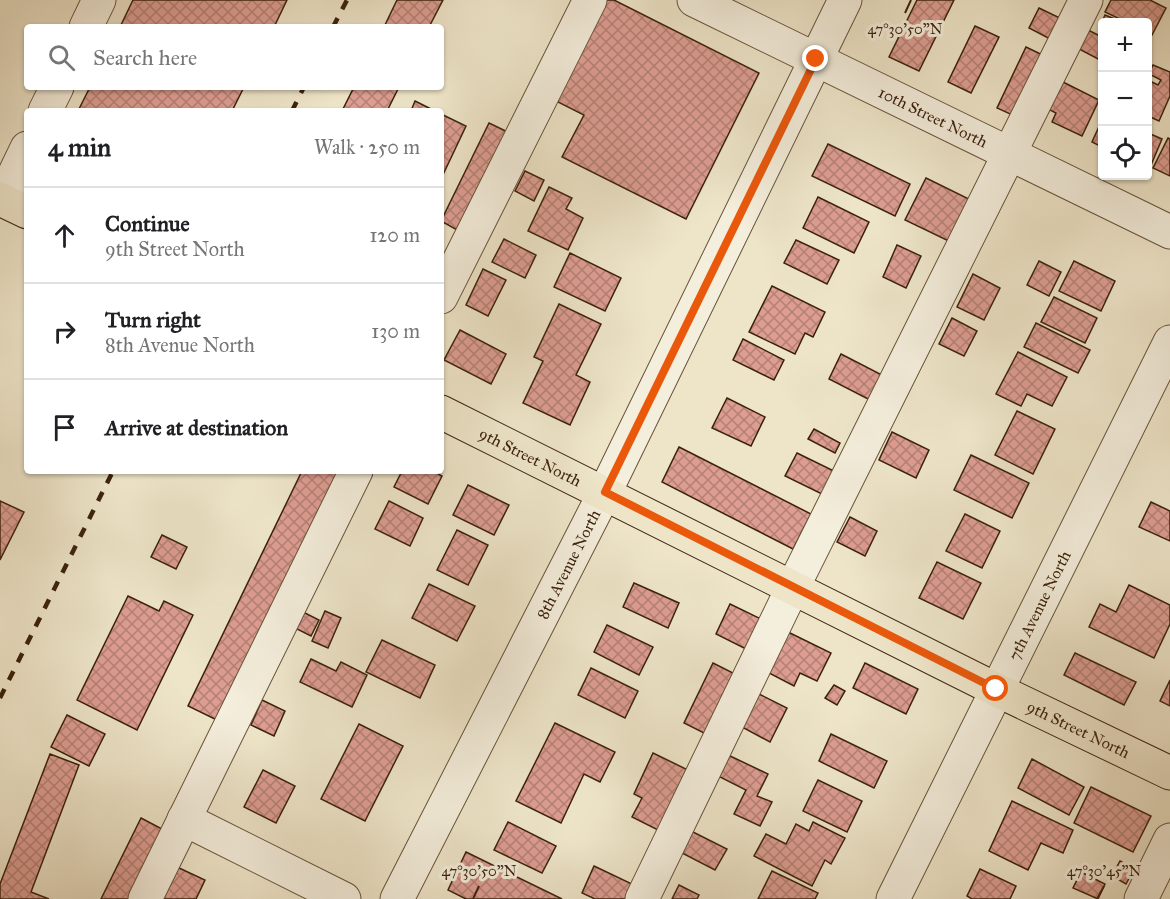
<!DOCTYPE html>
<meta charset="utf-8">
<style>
:root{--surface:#fff;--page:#f6f6f6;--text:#202124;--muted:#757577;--line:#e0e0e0}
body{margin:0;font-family:"IM FELL Great Primer",serif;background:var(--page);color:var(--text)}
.controls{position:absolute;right:18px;top:18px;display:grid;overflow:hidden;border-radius:6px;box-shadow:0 2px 4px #0004}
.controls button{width:54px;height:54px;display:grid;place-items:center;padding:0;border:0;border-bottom:2px solid var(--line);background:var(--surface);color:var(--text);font:30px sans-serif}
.stop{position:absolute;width:18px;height:18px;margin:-14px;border:4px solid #ea580c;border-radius:50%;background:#fff}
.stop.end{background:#ea580c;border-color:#fff;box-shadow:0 2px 6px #0008}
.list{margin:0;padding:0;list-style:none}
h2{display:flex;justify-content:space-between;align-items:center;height:78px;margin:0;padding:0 24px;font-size:26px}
h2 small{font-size:20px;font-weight:400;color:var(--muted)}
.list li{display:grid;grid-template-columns:39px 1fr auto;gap:18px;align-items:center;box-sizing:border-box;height:96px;padding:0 24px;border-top:2px solid var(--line)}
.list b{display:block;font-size:22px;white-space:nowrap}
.list p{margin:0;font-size:20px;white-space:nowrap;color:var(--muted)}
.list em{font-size:20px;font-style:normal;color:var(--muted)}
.icon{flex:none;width:33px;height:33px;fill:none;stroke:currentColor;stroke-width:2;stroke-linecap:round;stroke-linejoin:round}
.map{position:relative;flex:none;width:1170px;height:899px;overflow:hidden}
.search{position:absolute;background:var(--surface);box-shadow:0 2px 4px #0004;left:24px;top:24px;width:420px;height:66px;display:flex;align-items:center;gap:15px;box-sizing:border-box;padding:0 21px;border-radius:6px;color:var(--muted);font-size:22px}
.panel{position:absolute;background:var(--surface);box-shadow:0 2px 4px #0004;left:24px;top:108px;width:420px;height:366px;border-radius:6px}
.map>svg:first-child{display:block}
.building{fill:url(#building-cross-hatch);stroke:#3b210b;stroke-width:1.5}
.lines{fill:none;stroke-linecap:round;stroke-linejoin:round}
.minor-casing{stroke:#68523a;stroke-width:35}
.major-casing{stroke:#3b210b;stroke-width:35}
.minor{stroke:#f4eedc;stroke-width:33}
.major{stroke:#eee5c9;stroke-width:33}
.rail{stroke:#3b210b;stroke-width:4.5;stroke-dasharray:10 10;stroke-linecap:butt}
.route{stroke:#ea580c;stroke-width:8}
.ticks{fill:none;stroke:#3b210b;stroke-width:2}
.labels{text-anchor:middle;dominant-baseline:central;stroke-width:6;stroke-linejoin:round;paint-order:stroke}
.street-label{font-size:16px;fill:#3b210b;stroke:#f4eedc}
.ticks-label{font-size:15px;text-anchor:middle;fill:#3b210b;stroke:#f4eedc;stroke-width:6;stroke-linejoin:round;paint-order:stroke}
</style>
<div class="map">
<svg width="1170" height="899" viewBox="0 0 1170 899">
<defs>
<pattern id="building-cross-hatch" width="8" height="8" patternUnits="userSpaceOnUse" patternTransform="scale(1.5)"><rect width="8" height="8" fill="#dd9d92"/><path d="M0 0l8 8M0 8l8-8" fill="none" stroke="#b48075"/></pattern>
</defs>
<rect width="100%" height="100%" fill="#eee5c9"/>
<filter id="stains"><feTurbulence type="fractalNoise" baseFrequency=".00333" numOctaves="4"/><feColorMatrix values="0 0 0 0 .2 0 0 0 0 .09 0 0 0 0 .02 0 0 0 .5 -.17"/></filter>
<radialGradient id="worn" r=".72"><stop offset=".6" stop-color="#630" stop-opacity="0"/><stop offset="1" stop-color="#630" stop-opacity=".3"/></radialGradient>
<g class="building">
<path d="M133 0H287L274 27H120Z"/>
<path d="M397 0H443L429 27H384Z"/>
<path d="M606 0H614L759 73 686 219 562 157 584 115 556 101Z"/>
<path d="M917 0H954L919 71 889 57Z"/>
<path d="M1111 0H1150L1166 8 1152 35 1148 33V22H1126L1105 12Z"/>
<path d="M1039 8 1062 19 1052 40 1029 28Z"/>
<path d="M1105 15 1117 20 1116 22H1102V31L1099 29Z"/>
<path d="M975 26 999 37 971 93 948 82Z"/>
<path d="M1088 30 1102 37V61L1079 49Z"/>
<path d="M1026 47 1049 58 1019 118 997 108Z"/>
<path d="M1153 65 1170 72V96L1159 121 1148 116V80L1158 85 1161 80 1149 74Z"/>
<path d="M1061 81 1099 100 1082 136 1052 122 1056 113 1048 109Z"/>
<path d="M90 87H244L232 111H78Z"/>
<path d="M354 87H399L387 111H342Z"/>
<path d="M415 101 435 111H411Z"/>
<path d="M441 114 466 126 441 179Z"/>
<path d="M1102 120V147L1092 142Z"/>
<path d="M489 123 514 135 466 235 441 221Z"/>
<path d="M1148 133 1162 139 1151 165 1148 164Z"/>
<path d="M1168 138 1170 139V176L1153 168Z"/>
<path d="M828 144 910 184 895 216 812 176Z"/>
<path d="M525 171 544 180 534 201 515 191Z"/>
<path d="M926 178 977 203 957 245 905 220Z"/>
<path d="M549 187 572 198 566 209 583 218 568 250 528 231Z"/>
<path d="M818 197 869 222 854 253 803 228Z"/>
<path d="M504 239 536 255 525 278 492 262Z"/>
<path d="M796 240 839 260 827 284 784 263Z"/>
<path d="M897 245 921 256 906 288 883 277Z"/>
<path d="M570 253 621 278 605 311 554 287Z"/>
<path d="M1039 261 1061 272 1049 296 1027 285Z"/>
<path d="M1074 261 1115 281 1101 311 1059 291Z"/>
<path d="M483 269 506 280 488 316 466 305Z"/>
<path d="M973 274 1000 288 984 320 957 307Z"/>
<path d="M772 286 825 312 813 337 805 333 795 354 749 332Z"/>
<path d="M1054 297 1097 318 1085 343 1041 322Z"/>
<path d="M559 304 601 324 576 375 590 382 570 425 523 403 543 361 534 357Z"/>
<path d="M952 318 977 331 964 356 939 344Z"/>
<path d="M1036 323 1090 350 1078 373 1024 347Z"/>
<path d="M460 330 506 354 491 384 444 360Z"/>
<path d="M743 339 784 360 774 380 733 360Z"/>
<path d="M1018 352 1067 377 1052 406 1027 394 1021 406 996 394Z"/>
<path d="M841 354 882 375 870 400 829 379Z"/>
<path d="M727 398 765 417 751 446 712 428Z"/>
<path d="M1017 411 1055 429 1033 474 995 455Z"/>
<path d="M814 429 840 443 835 453 808 439Z"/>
<path d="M892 432 929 450 916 478 879 460Z"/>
<path d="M679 447 811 514 793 549 662 482Z"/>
<path d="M797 453 836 472 824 495 785 476Z"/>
<path d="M971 455 1029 483 1012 518 954 490Z"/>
<path d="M302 471H347L225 724 188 706Z"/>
<path d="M402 471H433L442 476 428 504 394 487Z"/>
<path d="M468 485 509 505 494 535 453 515Z"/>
<path d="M0 501 24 512 0 560Z"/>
<path d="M389 501 423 518 410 546 375 529Z"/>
<path d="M1151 502 1170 511V541L1139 527Z"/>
<path d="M965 514 1000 531 982 568 946 551Z"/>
<path d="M850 517 877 531 865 556 837 542Z"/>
<path d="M457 530 488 545 468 585 437 570Z"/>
<path d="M162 535 187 547 176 569 151 557Z"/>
<path d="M937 562 981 583 963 619 919 598Z"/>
<path d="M634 583 679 603 668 628 623 607Z"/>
<path d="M429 584 475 606 457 641 412 618Z"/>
<path d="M1129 585 1170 605V624L1154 658 1089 627 1100 604 1116 612Z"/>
<path d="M128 596 159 611 164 601 193 615 137 730 77 700Z"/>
<path d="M730 604 765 621 750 651 716 634Z"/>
<path d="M325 611 341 618 328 648 312 641Z"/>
<path d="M303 612 319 620 311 636 295 628Z"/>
<path d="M607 625 653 647 639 675 594 652Z"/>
<path d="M788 632 831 653 817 681 800 673 794 686 769 673Z"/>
<path d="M382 640 435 665 420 698 366 672Z"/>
<path d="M1075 653 1136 682 1124 705 1064 675Z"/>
<path d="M311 659 336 671 341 662 367 675 352 707 300 682Z"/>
<path d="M713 663 735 674 706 734 684 723Z"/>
<path d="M865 663 918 689 906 714 853 688Z"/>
<path d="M591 668 638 691 625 718 578 695Z"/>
<path d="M1170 680V706L1160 701Z"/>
<path d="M834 685 845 691 837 705 825 698Z"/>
<path d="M759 694 787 708 770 742 742 727Z"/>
<path d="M262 700 285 711 274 736 251 725Z"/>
<path d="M67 715 105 734 89 766 51 747Z"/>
<path d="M555 723 615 752 600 782 584 774 561 823 516 801Z"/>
<path d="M359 724 403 746 365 821 321 799Z"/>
<path d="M831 734 887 761 874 788 819 761Z"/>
<path d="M653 753 690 771 660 831 632 817 642 798 634 794Z"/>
<path d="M50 754 79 765 31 892 49 899H0V884Z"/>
<path d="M728 755 768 774 757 796 772 802 760 826 734 814 746 790 718 776Z"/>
<path d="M1032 759 1084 787 1069 815 1018 788Z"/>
<path d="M263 770 295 786 276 823 244 807Z"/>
<path d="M818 780 862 801 847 832 803 811Z"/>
<path d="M1091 787 1151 816 1133 852 1074 823Z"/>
<path d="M1012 801 1073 830 1063 853 1041 843 1028 870 989 851Z"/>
<path d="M141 818 164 830 129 899H101Z"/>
<path d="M508 822 556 846 542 873 494 850Z"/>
<path d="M813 822 845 838 831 864 825 860 812 886 754 856 766 834 786 844 796 824 809 831Z"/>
<path d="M691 831 727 849 715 870 680 852Z"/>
<path d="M466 852 562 899H466L448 890Z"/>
<path d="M1120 861 1134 869 1126 884 1112 876Z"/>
<path d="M594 866 632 884 625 899H595L582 893Z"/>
<path d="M177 867 205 880 196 899H161Z"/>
<path d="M980 869 1016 886 1010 899H972L967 896Z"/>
<path d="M772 871 818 893 815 899H758Z"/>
<path d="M1081 872 1105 884 1098 899 1073 888Z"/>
<path d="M679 885 699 895 697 899H672Z"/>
</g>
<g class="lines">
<defs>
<g id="minor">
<path id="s1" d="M694 0 1170 232"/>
<path d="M86 27 99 0"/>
<path d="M45 111 57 87"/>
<path d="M2 200 27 148"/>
<path d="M441 297 590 0"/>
<path d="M184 819 344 899"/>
<path d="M145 899 356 471"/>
<path id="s2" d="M397 899 605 492 845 0"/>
<path d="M642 899 793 587 1086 0"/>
<path id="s3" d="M893 899 1170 342"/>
<path d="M1141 899 1170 840"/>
</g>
<g id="major">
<path d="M0 199 27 212"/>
<path id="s4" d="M441 412 995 689 1170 773"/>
</g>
</defs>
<use href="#minor" class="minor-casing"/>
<use href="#major" class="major-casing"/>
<use href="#minor" class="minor"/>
<use href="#major" class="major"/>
<g class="rail">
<path d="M333 27 347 0"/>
<path d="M292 111 304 87"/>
<path d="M0 698 113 471"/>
</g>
</g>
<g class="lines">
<path class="route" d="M816 59 605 492 996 689"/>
</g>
<path class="ticks" d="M905 13 911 0M473 899 479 886M1097 899 1104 886"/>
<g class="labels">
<g class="street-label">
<text stroke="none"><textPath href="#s1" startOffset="266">10th Street North</textPath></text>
<text stroke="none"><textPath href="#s4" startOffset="100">9th Street North</textPath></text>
<text stroke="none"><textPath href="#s2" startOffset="376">8th Avenue North</textPath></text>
<text stroke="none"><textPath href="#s3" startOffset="328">7th Avenue North</textPath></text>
<text stroke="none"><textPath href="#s4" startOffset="712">9th Street North</textPath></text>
</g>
</g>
<g class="ticks-label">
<text x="905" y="34">47°30'50"N</text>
<text x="479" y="876">47°30'50"N</text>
<text x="1104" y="876">47°30'45"N</text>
</g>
<rect width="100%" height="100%" filter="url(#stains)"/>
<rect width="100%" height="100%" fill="url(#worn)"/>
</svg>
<div class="controls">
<button>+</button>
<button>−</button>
<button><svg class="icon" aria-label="locate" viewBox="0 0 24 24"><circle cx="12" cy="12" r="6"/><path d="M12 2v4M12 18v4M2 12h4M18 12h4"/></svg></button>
</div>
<div class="stop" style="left:996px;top:689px"></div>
<div class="stop end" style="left:816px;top:59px"></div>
<div class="search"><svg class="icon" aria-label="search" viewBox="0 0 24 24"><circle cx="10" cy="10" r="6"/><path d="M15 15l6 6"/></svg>Search here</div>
<section class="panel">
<h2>4 min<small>Walk · 250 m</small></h2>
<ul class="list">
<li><svg class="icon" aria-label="ahead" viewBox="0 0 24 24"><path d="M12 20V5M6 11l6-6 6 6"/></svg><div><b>Continue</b><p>9th Street North</p></div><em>120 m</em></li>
<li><svg class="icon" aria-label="right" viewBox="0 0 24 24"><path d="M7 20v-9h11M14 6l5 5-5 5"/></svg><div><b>Turn right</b><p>8th Avenue North</p></div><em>130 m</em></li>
<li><svg class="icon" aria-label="arrive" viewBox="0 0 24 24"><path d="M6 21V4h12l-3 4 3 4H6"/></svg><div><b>Arrive at destination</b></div></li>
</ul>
</section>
</div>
